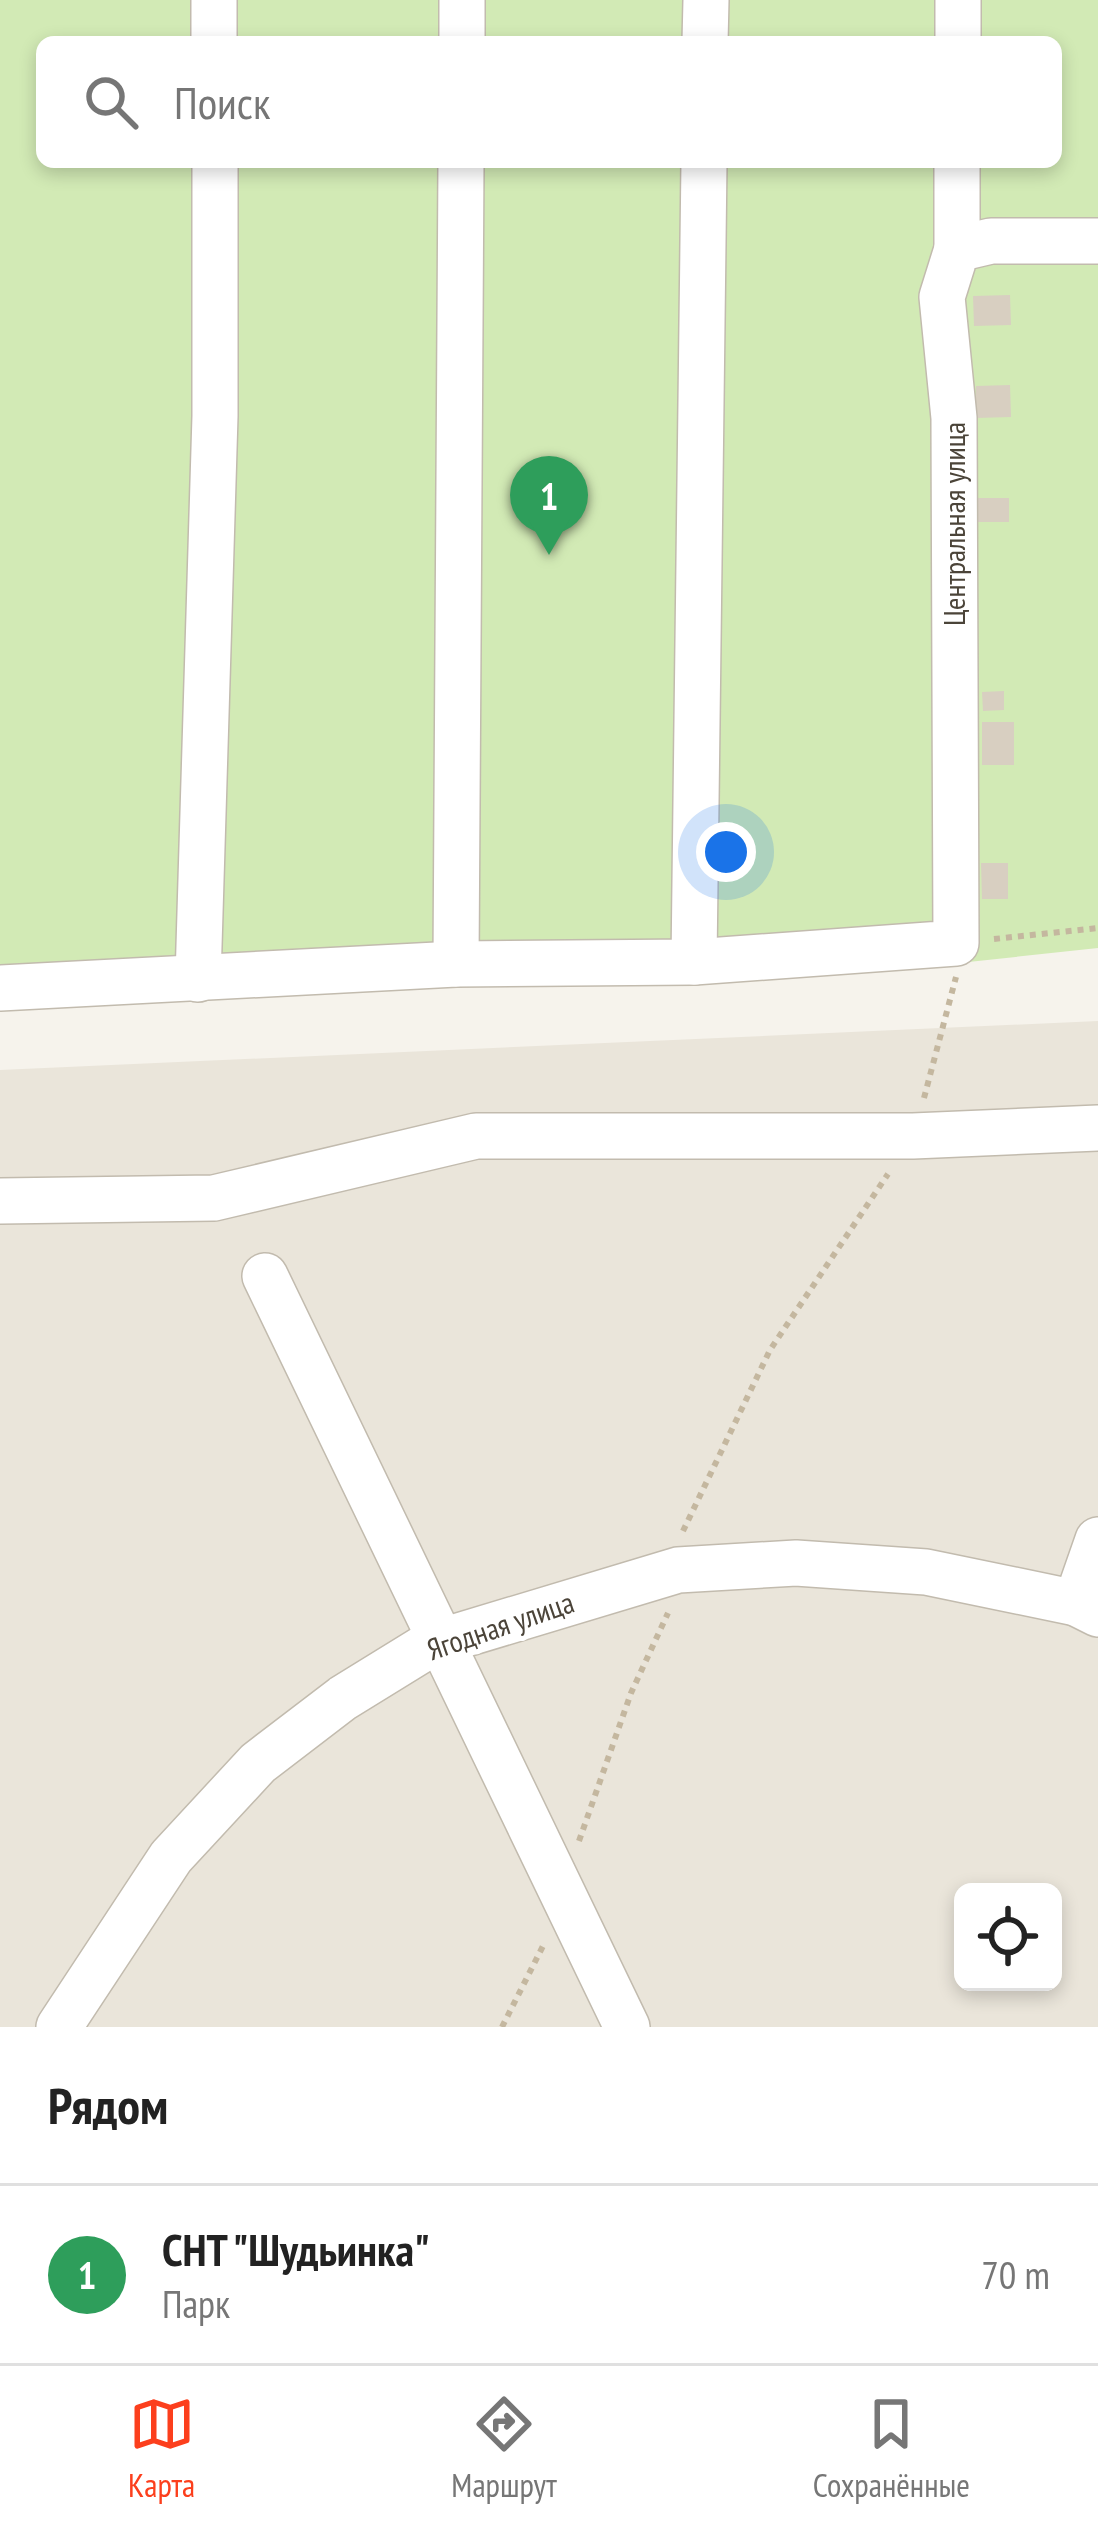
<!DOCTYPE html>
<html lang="ru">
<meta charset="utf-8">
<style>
:root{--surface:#fff;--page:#f6f6f6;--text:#222;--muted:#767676;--line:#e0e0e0;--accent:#fc3f1d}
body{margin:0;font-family:"PT Sans Narrow",sans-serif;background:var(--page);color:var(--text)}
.controls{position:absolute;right:36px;bottom:36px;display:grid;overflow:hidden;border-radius:18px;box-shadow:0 6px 18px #0003}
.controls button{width:108px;height:108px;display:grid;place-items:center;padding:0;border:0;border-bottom:3px solid var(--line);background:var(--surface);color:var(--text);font:60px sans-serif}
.you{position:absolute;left:726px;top:852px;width:42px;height:42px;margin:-30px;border:9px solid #fff;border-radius:50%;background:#1a73e8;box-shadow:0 0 0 18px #1a73e833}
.badge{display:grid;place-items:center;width:78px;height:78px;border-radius:50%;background:var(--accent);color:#fff;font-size:39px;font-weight:700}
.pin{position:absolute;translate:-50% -99px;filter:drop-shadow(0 3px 6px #0008)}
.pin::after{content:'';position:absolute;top:63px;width:42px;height:36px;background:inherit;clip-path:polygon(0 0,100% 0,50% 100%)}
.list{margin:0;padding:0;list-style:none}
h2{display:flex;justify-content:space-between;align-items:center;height:156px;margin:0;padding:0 48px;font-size:51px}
h2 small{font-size:39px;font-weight:400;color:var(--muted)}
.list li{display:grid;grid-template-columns:78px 1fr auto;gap:36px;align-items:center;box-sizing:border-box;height:180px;padding:0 48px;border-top:3px solid var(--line)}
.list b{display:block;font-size:45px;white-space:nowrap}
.list p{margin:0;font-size:39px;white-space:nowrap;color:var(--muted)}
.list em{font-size:39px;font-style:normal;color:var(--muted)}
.icon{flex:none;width:66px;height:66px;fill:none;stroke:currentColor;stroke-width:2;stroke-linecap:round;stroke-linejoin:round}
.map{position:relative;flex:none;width:1098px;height:2027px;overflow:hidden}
.search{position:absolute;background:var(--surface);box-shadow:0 6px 18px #0003;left:36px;right:36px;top:36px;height:132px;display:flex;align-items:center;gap:30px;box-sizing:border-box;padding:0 42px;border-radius:18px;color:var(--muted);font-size:45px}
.sheet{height:336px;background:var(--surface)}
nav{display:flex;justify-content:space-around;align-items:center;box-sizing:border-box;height:168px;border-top:3px solid var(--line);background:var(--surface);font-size:33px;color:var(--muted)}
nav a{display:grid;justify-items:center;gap:6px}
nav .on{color:var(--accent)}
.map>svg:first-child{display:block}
.residential{fill:#eae5da;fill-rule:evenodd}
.green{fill:#d2eab5;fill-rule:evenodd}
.building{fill:#d8cfc1}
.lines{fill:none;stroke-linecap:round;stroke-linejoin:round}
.minor-casing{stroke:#c2bbae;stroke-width:48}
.path{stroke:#c4b79f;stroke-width:6;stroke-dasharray:6 6;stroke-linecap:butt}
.minor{stroke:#fff;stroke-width:45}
.labels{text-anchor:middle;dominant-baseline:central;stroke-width:10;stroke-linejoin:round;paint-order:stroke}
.street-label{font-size:30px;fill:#4b4439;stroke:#fff}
</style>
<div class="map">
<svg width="1098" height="2027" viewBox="0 0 1098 2027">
<rect width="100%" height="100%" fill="#f6f3ec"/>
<path class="residential" d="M1098 1021V2027H0V1070ZM963 1892H1053V1982H963Z"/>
<path class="green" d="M0 0H1098V948L959 963 0 1000ZM42 42H1056V162H42Z"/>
<g class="building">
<path d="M1010 295 1011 325 974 326 973 296Z"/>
<path d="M1010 385 1011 417 976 418V386Z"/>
<path d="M977 498H1009V522H978Z"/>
<path d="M1004 691V710L983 711 982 692Z"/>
<rect x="982" y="722" width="32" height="43"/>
<path d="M981 863H1008V899H982Z"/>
</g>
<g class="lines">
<defs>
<g id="minor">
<path d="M214 0V42"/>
<path d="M462 42V0"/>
<path d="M705 42 706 0"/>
<path d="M958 42V0"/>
<path d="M957 249V162"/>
<path d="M694 962 704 162"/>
<path d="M456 964 461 162"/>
<path d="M198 979 215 416V162"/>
<path d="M0 988 456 964 694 962 956 943 954 418 942 297 957 249 991 241H1098"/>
<path d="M0 1201 214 1198 476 1136H913L1098 1128"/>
<path d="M265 1276 627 2027"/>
<path d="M1076 1603 1098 1540"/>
<path d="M59 2027 171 1857 258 1763 343 1698 429 1645 678 1570 796 1563 926 1572 1076 1603 1098 1614"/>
</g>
</defs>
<use href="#minor" class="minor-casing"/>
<g class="path">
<path d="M994 939 1098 928"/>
<path d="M924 1098 956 977"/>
<path d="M683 1531 770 1350 888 1174"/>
<path d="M579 1841 631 1693 668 1613"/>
<path d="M502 2027 544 1944"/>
</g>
<use href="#minor" class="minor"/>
</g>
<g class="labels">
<g class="street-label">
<text transform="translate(953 524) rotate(-90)">Центральная улица</text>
<text transform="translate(500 1625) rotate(-19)">Ягодная улица</text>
</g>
</g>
</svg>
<div class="controls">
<button><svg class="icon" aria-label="locate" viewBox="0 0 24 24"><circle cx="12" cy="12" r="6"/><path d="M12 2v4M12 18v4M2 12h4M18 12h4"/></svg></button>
</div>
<div class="you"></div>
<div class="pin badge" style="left:549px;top:555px;background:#2e9e5b">1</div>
<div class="search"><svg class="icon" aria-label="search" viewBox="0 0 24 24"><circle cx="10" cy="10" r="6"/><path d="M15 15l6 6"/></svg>Поиск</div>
</div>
<section class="sheet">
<h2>Рядом<small></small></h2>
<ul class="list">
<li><span class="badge" style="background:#2e9e5b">1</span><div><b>СНТ &quot;Шудьинка&quot;</b><p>Парк</p></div><em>70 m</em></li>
</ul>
</section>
<nav>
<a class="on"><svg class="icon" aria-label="map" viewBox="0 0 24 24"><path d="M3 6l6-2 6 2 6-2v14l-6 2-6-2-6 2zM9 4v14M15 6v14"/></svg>Карта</a>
<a><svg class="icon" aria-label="directions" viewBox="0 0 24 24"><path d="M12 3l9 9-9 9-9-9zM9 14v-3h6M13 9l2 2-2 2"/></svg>Маршрут</a>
<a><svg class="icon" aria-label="saved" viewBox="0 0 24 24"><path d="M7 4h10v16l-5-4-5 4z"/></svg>Сохранённые</a>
</nav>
